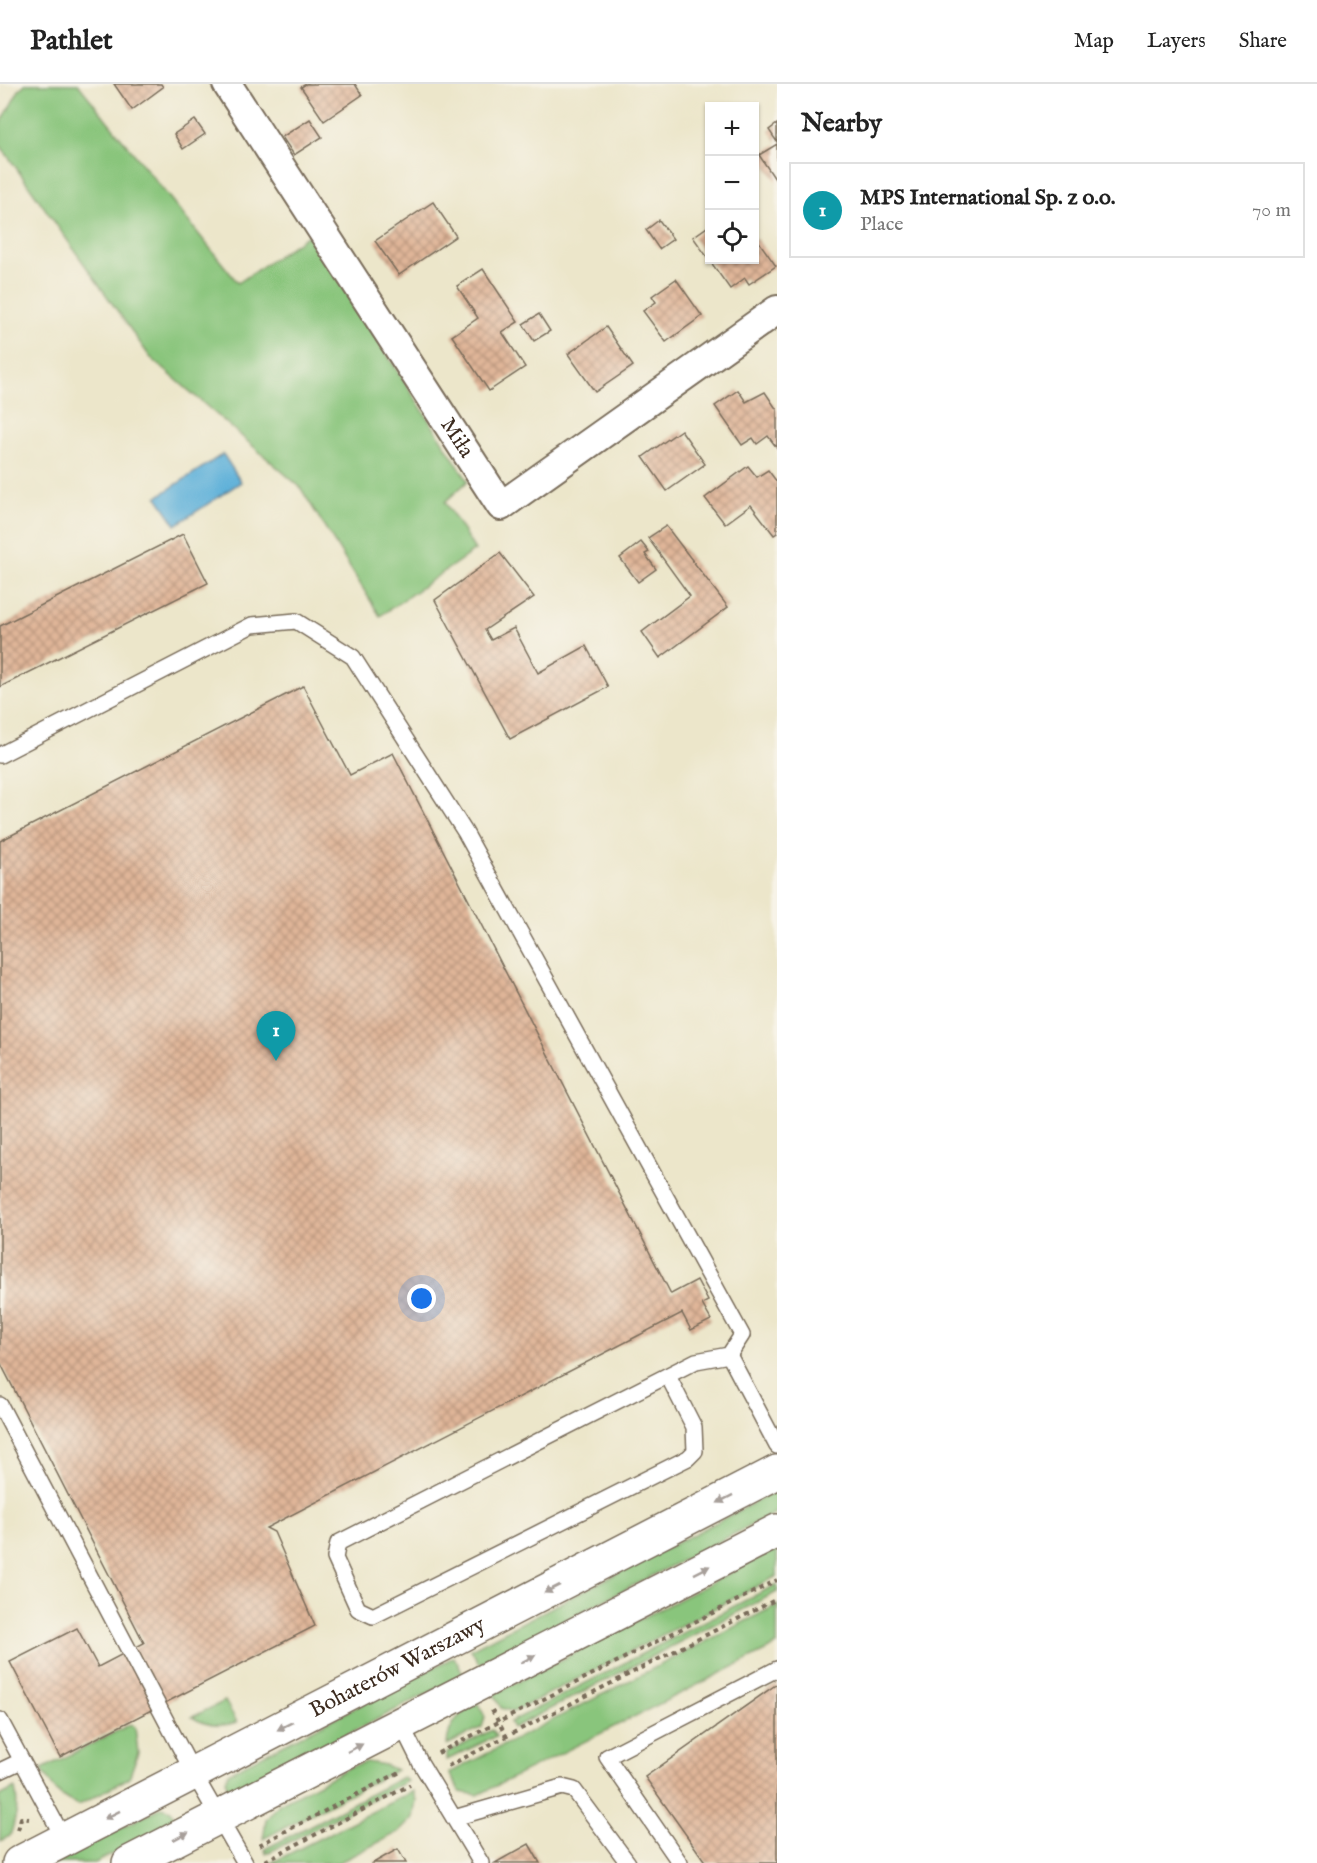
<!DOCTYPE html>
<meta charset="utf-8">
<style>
:root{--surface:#fff;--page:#f6f6f6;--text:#222;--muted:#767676;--line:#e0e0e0;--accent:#c8321e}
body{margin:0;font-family:"IM FELL English",serif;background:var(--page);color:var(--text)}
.controls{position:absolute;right:18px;top:18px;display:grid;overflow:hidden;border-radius:0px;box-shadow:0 2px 4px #0004}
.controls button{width:54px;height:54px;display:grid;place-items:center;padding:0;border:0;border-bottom:2px solid var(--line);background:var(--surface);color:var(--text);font:30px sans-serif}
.you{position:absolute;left:422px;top:1215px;width:21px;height:21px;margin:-15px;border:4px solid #fff;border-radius:50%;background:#1a73e8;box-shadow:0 0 0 9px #1a73e833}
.badge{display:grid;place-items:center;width:39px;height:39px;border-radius:50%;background:var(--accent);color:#fff;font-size:20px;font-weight:700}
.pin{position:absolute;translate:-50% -50px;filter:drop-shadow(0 2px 3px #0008)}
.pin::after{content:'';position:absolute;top:32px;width:21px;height:18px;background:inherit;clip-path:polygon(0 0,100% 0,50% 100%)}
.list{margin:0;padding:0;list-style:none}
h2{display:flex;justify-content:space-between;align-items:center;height:78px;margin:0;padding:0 24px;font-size:26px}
h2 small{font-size:20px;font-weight:400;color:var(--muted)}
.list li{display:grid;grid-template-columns:39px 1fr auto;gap:18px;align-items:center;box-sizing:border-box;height:96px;margin:0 12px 12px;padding:0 12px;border:2px solid var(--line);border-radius:0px}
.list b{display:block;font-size:22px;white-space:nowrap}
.list p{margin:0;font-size:20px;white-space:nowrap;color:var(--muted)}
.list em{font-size:20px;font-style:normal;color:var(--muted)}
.icon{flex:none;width:33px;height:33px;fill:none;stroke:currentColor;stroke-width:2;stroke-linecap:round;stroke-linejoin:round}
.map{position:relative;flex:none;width:777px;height:1779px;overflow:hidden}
header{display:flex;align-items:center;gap:36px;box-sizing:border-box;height:84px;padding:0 30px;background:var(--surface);border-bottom:2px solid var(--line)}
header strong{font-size:28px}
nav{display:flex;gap:33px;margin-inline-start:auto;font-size:21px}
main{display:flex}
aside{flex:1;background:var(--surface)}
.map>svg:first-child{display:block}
.green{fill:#89c57b;stroke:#62784c;stroke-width:1.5}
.water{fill:#5db0d9;stroke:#4c6d7c;stroke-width:1.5}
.building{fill:url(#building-cross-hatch)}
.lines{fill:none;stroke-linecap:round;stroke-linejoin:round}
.lane-casing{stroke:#796c5a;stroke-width:18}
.street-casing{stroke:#796c5a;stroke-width:32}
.secondary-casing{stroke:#796c5a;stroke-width:36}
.path{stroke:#796c5a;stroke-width:4;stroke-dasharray:4.5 4.5;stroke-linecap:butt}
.lane{stroke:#fff;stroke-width:15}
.street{stroke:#fff;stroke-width:28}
.secondary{stroke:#fff;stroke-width:33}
.oneway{fill:#a79f9a}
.labels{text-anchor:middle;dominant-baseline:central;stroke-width:6;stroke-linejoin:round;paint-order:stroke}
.street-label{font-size:22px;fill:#3b2a1e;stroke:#f7f3e8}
</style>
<header>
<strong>Pathlet</strong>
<nav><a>Map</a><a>Layers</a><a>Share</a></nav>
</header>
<main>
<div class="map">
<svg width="777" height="1779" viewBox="0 0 777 1779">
<defs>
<pattern id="building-cross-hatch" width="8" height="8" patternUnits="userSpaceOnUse" patternTransform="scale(1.5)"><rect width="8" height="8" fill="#e0b699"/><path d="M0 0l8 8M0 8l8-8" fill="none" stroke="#b7947c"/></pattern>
</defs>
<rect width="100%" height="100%" fill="#f7f3e8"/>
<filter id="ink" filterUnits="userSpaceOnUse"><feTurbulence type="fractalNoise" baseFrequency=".0167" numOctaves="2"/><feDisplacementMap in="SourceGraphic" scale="12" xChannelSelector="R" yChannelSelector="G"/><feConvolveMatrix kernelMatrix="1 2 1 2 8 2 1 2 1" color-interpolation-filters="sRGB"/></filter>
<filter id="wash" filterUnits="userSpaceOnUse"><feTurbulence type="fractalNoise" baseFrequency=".008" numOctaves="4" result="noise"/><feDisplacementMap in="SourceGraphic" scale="24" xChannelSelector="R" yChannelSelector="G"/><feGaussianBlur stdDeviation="1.35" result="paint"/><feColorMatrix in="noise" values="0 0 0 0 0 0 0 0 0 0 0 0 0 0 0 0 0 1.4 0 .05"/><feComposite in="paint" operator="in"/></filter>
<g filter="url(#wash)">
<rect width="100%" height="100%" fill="#ece6ca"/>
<g class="green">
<path d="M25 0H78L238 199 310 150 468 397 445 418 475 466 380 532 300 403 150 273 0 61V41L19 6Z"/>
<path d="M777 1407V1428L479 1580 471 1565Z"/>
<path d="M777 1465V1492L513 1628 501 1624 494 1610Z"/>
<path d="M777 1500V1508L513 1644 510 1638Z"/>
<path d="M777 1521V1561L478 1711 460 1708 449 1689Z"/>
<path d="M454 1573 464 1591 238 1706 228 1704 225 1696 228 1689Z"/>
<path d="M225 1617 237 1638C221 1644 206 1642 192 1633Z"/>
<path d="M478 1619 485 1633 482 1643 447 1661C448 1640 460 1628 478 1619Z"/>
<path d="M131 1640 135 1643 138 1669 129 1694 79 1721C59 1714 51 1703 42 1685Z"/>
<path d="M492 1646 496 1652 447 1676V1669Z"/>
<path d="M367 1678 385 1681 396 1686 263 1755 266 1736 279 1720 352 1682Z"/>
<path d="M403 1693 407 1697 266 1770 265 1765Z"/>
<path d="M15 1704C19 1724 16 1734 10 1752L0 1757V1712Z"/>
<path d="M413 1707 416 1716 413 1734 399 1748 338 1779H271Z"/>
<path d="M162 1723 171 1726 174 1734 169 1741 95 1779H53Z"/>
</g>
<path class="water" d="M223 370 241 398 176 441 157 413Z"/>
<g id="blocks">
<g class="building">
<path d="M114 0H161L163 3 132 26Z"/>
<path d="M306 0H355L362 11 324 37 301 3Z"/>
<path d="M310 35 322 53 294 71 282 53Z"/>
<path d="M195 36 205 50 183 65 174 50Z"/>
<path d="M777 40V58L769 46Z"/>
<path d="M777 60V98L759 71Z"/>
<path d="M433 118 456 152 399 191 375 157Z"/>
<path d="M659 136 673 155 659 165 646 146Z"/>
<path d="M710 141V176H754V156L757 155 776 182 749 200 745 194 730 205 693 153Z"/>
<path d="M483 185 518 238 502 248 525 283 489 307 452 252 478 234 457 202Z"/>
<path d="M676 195 702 232 666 258 643 227 656 218 652 212Z"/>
<path d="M539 230 550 247 534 257 523 240Z"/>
<path d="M606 243 633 282 595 308 568 270Z"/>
<path d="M738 306 746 318 765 308 777 326V364L768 352 757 360 753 354 742 361 715 322Z"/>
<path d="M681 346 705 380 667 407 643 373Z"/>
<path d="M748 382 757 393 768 386 777 398V449L774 451 751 421 725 440 705 414Z"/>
<path d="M666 442 728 523 660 574 642 548 690 512 648 454Z"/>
<path d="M183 450 208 499 0 603V542Z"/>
<path d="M641 458 649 468 645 470 656 485 638 498 620 474Z"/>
<path d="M500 469 534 513 485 546 491 556 514 544 538 589 586 562 608 603 510 655 435 516Z"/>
<path d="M303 602 350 691 393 669 671 1210 697 1196 708 1217 702 1220 711 1236 691 1246 682 1229 266 1444 274 1448 315 1542 60 1673 10 1578 77 1544 98 1583 144 1559 0 1278V757Z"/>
<path d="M777 1600V1779H706L645 1693Z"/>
<path d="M529 1760 540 1779H495Z"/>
<path d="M398 1765 406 1779H373Z"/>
</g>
</g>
</g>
<g filter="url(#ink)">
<use href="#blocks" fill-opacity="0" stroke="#796c5a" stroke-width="1.5"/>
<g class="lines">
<defs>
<g id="lane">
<path d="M0 671 252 541 296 537 353 573 465 748 742 1251 729 1271 696 1277 338 1459 335 1474 358 1525 373 1532 688 1374 695 1367 694 1343 668 1292"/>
<path d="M729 1271 777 1362"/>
<path d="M0 1321 194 1690 245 1779"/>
<path d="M0 1636 64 1755"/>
<path d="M401 1640 420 1678 481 1779"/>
<path d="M0 1687 21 1677"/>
<path d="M454 1734 562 1703 574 1706 628 1779"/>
<path d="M680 1779 607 1673 777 1585"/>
</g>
<g id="street">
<path id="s1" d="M227 0 501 422 777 226"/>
</g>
<g id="secondary">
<path id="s2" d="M19 1779 777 1388"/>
<path d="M129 1779 777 1447"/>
</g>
</defs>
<use href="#lane" class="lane-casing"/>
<use href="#street" class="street-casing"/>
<use href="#secondary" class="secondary-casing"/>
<g class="path">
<path d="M492 1626 506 1652"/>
<path d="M438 1669 777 1496"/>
<path d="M448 1682 777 1515"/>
<path d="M18 1746 21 1734 29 1735"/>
<path d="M259 1761 402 1687"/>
<path d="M265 1777 410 1701"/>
</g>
<use href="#lane" class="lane"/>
<use href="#street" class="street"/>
<use href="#secondary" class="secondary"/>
</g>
<defs><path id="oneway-solid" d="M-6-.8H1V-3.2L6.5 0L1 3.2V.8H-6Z" transform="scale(1.5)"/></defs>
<g class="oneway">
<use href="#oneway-solid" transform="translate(725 1415) rotate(153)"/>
<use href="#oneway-solid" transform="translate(702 1486) rotate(-27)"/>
<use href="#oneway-solid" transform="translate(552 1505) rotate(153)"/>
<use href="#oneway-solid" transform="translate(528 1575) rotate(-27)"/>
<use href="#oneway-solid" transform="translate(285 1642) rotate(153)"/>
<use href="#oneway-solid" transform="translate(355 1664) rotate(-27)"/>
<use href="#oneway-solid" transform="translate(112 1731) rotate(153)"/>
<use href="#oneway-solid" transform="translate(181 1752) rotate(-28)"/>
</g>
</g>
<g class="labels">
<g class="street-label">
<text stroke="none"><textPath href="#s1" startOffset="422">Miła</textPath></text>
<text stroke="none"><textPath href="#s2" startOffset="426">Bohaterów Warszawy</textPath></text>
</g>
</g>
</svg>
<div class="controls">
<button>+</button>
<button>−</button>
<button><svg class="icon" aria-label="locate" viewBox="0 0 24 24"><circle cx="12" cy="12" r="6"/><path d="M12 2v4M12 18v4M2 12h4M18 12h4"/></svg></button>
</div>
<div class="you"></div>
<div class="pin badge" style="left:276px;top:977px;background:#0f9aa8">1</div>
</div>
<aside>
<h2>Nearby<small></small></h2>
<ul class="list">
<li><span class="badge" style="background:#0f9aa8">1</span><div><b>MPS International Sp. z o.o.</b><p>Place</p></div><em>70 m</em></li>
</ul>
</aside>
</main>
